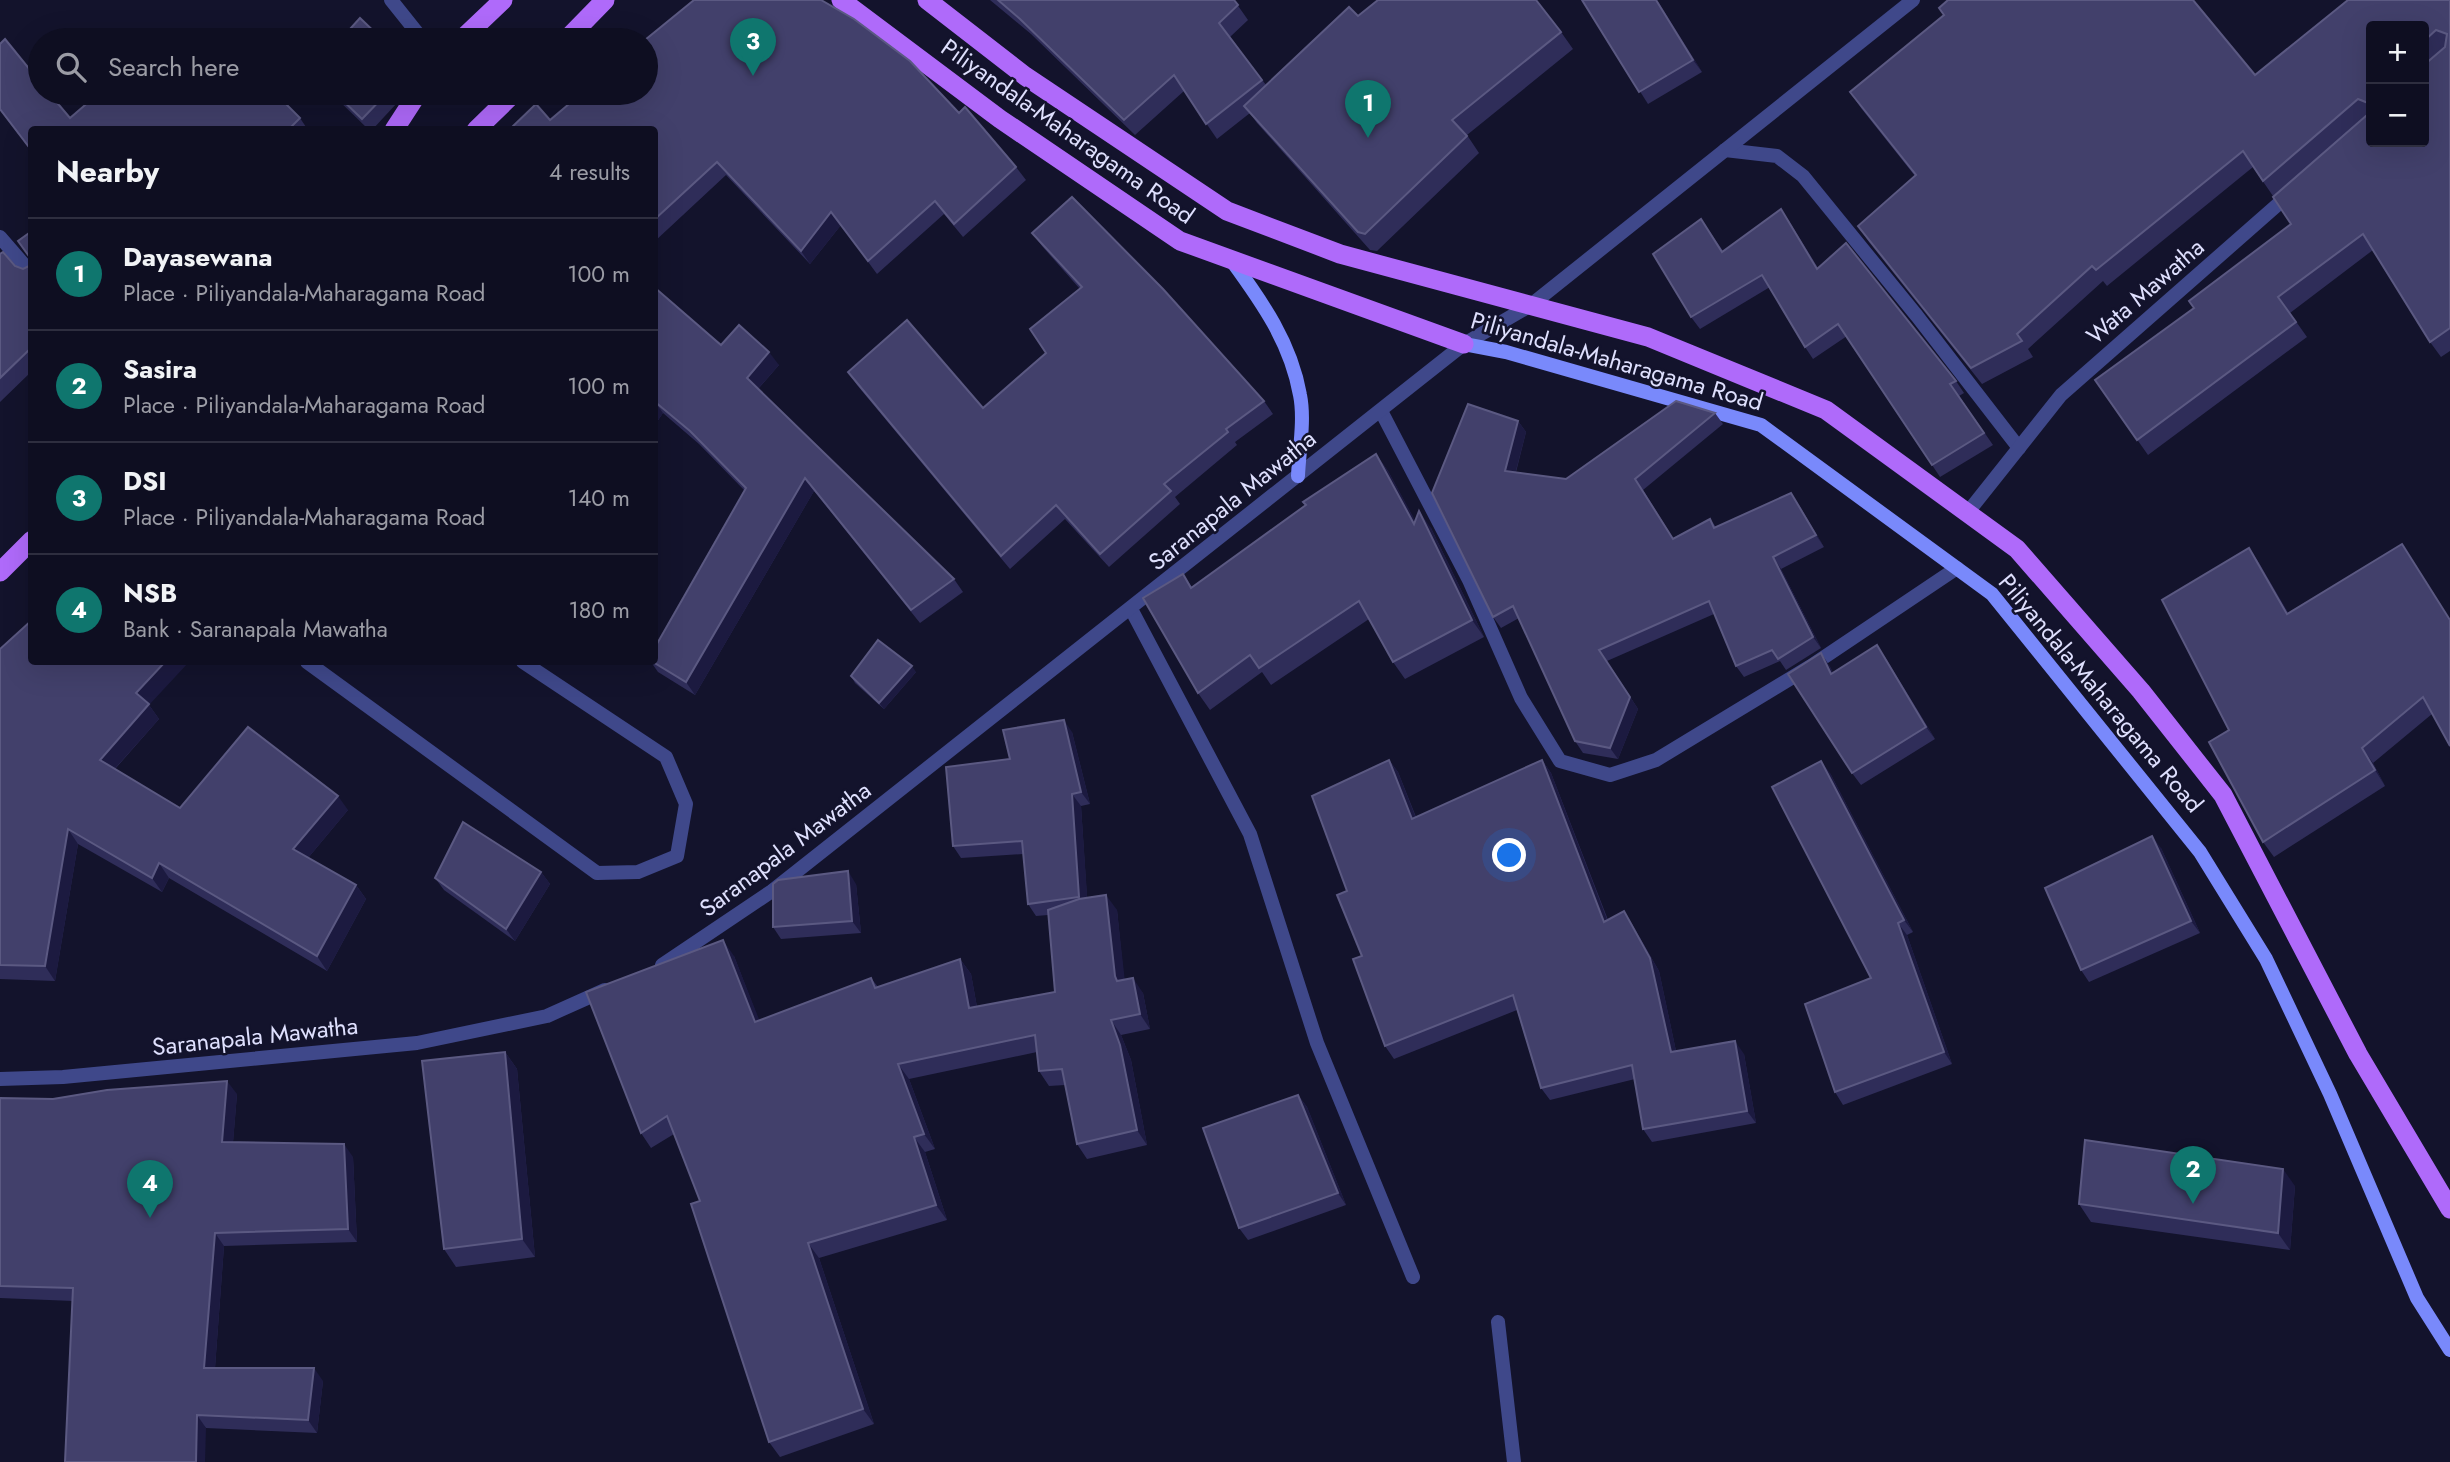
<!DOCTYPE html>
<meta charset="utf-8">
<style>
:root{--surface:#0e0e21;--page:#17172a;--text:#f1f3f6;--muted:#9b9ca5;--line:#2e2e3f;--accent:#0f766e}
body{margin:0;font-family:Jost,sans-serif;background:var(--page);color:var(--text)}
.controls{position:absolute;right:21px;top:21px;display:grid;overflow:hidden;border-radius:7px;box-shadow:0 7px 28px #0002}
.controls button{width:63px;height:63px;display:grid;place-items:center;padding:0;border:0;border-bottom:2px solid var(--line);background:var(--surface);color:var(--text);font:35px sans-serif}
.you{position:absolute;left:1510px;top:856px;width:24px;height:24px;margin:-18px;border:5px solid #fff;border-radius:50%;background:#1a73e8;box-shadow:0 0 0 10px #1a73e833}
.badge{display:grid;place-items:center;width:46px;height:46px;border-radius:50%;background:var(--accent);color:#fff;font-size:23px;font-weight:700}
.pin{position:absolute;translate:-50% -58px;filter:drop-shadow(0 2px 4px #0008)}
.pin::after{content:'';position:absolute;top:37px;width:24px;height:21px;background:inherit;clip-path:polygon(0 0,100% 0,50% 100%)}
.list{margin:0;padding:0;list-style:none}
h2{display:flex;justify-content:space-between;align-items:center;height:91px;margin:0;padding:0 28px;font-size:30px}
h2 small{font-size:23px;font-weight:400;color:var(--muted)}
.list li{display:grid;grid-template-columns:46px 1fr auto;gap:21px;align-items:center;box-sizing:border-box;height:112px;padding:0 28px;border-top:2px solid var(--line)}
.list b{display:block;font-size:26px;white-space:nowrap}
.list p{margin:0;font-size:23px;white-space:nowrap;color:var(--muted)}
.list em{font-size:23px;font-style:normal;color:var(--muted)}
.icon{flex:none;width:38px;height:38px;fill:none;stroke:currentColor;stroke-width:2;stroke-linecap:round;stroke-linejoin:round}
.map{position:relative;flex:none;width:2450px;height:1462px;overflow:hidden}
.search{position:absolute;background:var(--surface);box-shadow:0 7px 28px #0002;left:28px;top:28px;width:630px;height:77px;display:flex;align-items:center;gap:18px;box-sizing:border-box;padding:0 24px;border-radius:38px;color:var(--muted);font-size:26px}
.panel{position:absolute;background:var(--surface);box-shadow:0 7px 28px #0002;left:28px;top:126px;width:630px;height:539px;border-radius:7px}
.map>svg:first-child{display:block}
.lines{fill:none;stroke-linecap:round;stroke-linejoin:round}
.service{stroke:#3f488a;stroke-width:14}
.minor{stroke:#3f488a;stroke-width:14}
.tertiary{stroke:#3f488a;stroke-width:14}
.secondary{stroke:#7989fb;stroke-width:14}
.primary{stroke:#af6afa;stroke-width:19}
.wall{fill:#2f2d59;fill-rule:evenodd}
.shaded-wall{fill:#1c1a40}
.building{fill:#42406b;stroke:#5b5982;stroke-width:2;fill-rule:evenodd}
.labels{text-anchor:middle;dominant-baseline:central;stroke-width:5;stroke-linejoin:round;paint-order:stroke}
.street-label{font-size:24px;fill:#dfe0fe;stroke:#13132c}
</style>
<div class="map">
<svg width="2450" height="1462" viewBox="0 0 2450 1462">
<rect width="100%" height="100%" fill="#13132c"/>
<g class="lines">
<g class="service">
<path d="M307 662 597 873 638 872 677 856 686 804 666 757 523 662"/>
<path d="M1498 1322 1514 1462"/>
</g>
<g class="minor">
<path d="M391 0 423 40"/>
<path d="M1725 150 1777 156 1803 176 1917 316 2019 448"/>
<path d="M0 237 32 274"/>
<path d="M1531 305 1913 0"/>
<path d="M1381 411 1469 580 1521 698 1560 761 1610 775 1656 760 1811 666 1957 568"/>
<path d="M1131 609 1250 834 1317 1043 1413 1277"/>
</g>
<g class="tertiary">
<path d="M1968 512 2061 395 2292 192"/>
<path d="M662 965 772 891 1464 344 1531 305"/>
<path d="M0 1079 63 1077 417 1043 547 1016 605 990"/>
</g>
<g class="secondary">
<path d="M1232 261C1262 302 1291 343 1300 395 1305 420 1299 451 1298 476"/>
<path d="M1464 344 1506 352 1761 425 1992 594 2200 852 2266 959 2330 1094 2417 1298 2450 1350"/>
</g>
<g class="primary">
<path d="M841 0 1000 119 1180 241 1464 344"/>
<path d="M927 0 1025 76 1227 211 1340 254 1648 337 1826 410 2017 549 2141 691 2223 795 2358 1054 2450 1209"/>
<path d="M461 40 503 0"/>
<path d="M566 40 605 0"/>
<path d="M394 130 418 93"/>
<path d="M476 130 514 93"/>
<path d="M0 572 32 540"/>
</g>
</g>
<g class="wall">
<path d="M990 0H1234L1248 20 1230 37 1266 85 1358 16 1561 32 1573 49 1467 135 1479 153 1377 251 1370 250 1257 123 1250 113 1217 139 1184 91 1135 135 1031 34Z"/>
<path d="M1582 0H1657L1702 72 1648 104Z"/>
<path d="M1948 0H2193L2255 75 2348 0H2450V351L2441 357 2430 342 2373 250 2290 313 2307 337 2148 455 2095 380 2194 308 2189 301 2291 224 2273 197 2293 180 2273 196 2253 167 2107 286 2103 281 2028 349 2033 357 1982 384 1869 242 1858 226 1915 176 1861 108 1850 92 1944 15 1939 8ZM2371 26H2424V142H2371Z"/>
<path d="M0 44 70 118 145 100 300 118 308 130H32V152L0 110Z"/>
<path d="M331 93H404L397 103 372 130H369Z"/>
<path d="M959 113 1016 167 1026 180 963 237 944 214 877 274 841 225 810 264 726 175 654 242V130L550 120Z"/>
<path d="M1789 221 1818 268 1956 381 1964 393 1959 396 1993 445 1940 477 1847 336 1813 359 1805 347 1770 287 1700 329 1691 317 1710 232 1723 251Z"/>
<path d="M32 231V371L0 402V254L15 266 23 269 29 266 31 259Z"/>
<path d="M1032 233 1264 401 1273 414 1235 442 1237 445 1175 497 1180 504 1109 567 1065 519 1010 569 857 385 848 372 983 408 1046 353 1080 289 1042 246Z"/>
<path d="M654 287 721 345 779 365 758 389 954 579 963 592 920 623 814 491 695 695 658 672 651 662H654L745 491 699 444 663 413 654 426Z"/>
<path d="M1715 413 1723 424 1643 490 1673 538 1710 519 1716 527 1799 505 1824 547 1781 569 1821 648 1786 670 1780 661 1744 677 1736 666 1714 614 1607 661 1638 709 1618 759 1583 753 1575 741 1519 618 1501 628 1493 617 1518 421 1526 432 1516 472 1566 479Z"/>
<path d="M1376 454 1388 471 1415 521 1431 528 1484 637 1405 679 1393 662 1369 619 1271 685 1262 672 1210 710 1198 693 1183 574 1192 587Z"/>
<path d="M2402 544 2412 559 2432 714 2373 763 2385 786 2274 857 2263 842 2229 730 2249 548 2259 563 2288 613Z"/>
<path d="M0 649 149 705 159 719 115 769 180 808 348 810 308 858 356 885 366 899 327 971 169 878 162 892 78 844 55 981 0 979Z"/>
<path d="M1885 657 1935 739 1861 785 1852 773 1829 665 1833 673Z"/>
<path d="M916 672 884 709 855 683 851 676Z"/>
<path d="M1072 732 1090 804 1081 806 1087 898 1117 910 1124 980 1143 993 1150 1029 1121 1035 1131 1060 1147 1145 1087 1159 1077 1144 1065 1085 1049 1086 1039 1071 1037 1052 909 1079 935 1149 925 1152 947 1220 819 1258 874 1424 780 1457 769 1442 700 1201 674 1134 651 1148 641 1133 734 956 759 1021 871 978 878 987 960 959 971 974 977 1007 1055 992 1048 915 1036 916 1028 904 1023 854 961 858 953 846 1010 759Z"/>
<path d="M1389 760 1398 772 1416 817 1542 760 1551 773 1608 920 1624 911 1632 924 1659 971 1676 1051 1744 1054 1756 1123 1652 1142 1643 1129 1635 1079 1550 1100 1541 1088 1517 1010 1394 1059 1385 1046 1362 956 1347 891Z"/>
<path d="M1830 773 1913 932 1907 935 1952 1064 1843 1105 1835 1092 1871 978Z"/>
<path d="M2161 848 2200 933 2089 982 2081 970Z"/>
<path d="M541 872 550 884 515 941 444 890 435 878Z"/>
<path d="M856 884 861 933 781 939 773 927Z"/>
<path d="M505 1052 517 1069 535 1257 456 1267 444 1249Z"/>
<path d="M237 1094 233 1142 353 1157 357 1242 224 1246 215 1368 323 1381 317 1433 206 1428 73 1301 0 1298V1098L53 1099Z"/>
<path d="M1298 1095 1307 1107 1346 1205 1248 1240 1239 1228Z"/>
<path d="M2295 1186 2290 1250 2091 1222 2079 1204Z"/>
</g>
<g class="shaded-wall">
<path d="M1656 0H1657L1702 72 1693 60Z"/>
<path d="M389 93H404L397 103Z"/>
<path d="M1781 209 1789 221 1825 281 1817 269Z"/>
<path d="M831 212 841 225 810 264 801 251Z"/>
<path d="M769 352 779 365 756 391 747 378Z"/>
<path d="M654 401 663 413 654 426Z"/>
<path d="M1518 421 1526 432 1513 482 1505 471Z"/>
<path d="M1376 454 1388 471 1426 540 1414 524Z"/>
<path d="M805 478 814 491 695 695 686 682Z"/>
<path d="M1791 493 1799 505 1824 547 1816 535Z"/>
<path d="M1419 511 1431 528 1484 637 1472 620Z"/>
<path d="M2249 548 2259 563 2298 629 2287 614Z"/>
<path d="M1773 557 1781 569 1821 648 1813 637Z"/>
<path d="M1877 645 1885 657 1935 739 1926 727Z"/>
<path d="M1821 653 1829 665 1840 687 1831 674Z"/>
<path d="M1607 661 1638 709 1618 759 1610 748Z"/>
<path d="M165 662H189L149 705 159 719 110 774 100 760 136 693Z"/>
<path d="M912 666 916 672 884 709 879 703Z"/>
<path d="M1064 720 1072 732 1090 804 1081 792Z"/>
<path d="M2362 748 2373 763 2385 786 2375 770Z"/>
<path d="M1389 760 1398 772 1421 831 1412 819Z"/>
<path d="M1542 760 1551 773 1613 935 1604 922Z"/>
<path d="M1821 761 1830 773 1913 932 1904 920Z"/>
<path d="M1072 794 1081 806 1088 909 1079 897Z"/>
<path d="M338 796 348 810 303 864 293 849Z"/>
<path d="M68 829 78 844 55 981 45 966Z"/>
<path d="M2152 836 2161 848 2200 933 2191 921Z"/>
<path d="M159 863 169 878 162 892 152 878Z"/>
<path d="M848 871 856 884 861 933 852 921Z"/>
<path d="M541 872 550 884 515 941 506 929Z"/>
<path d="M356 885 366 899 327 971 317 956Z"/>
<path d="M1106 895 1117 910 1126 991 1117 981 1115 976Z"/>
<path d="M1624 911 1632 924 1659 971 1679 1065 1671 1052Z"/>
<path d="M1898 923 1907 935 1952 1064 1944 1052Z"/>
<path d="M723 940 734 956 766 1037 755 1022Z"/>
<path d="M960 959 971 974 980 1024 969 1008Z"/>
<path d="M1133 978 1143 993 1150 1029 1140 1014Z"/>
<path d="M1111 1020 1121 1035 1131 1060 1147 1145 1137 1130Z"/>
<path d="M1735 1041 1744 1054 1756 1123 1747 1111Z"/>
<path d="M505 1052 517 1069 535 1257 522 1239Z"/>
<path d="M898 1064 909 1079 935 1149 924 1134Z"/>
<path d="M227 1081 237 1094 232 1155 222 1142Z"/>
<path d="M1298 1095 1307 1107 1346 1205 1338 1193Z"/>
<path d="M914 1137 925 1152 947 1220 936 1205Z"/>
<path d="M344 1144 353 1157 357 1242 348 1229Z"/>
<path d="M2283 1169 2295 1186 2290 1250 2278 1233Z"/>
<path d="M215 1233 224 1246 214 1381 204 1368Z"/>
<path d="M808 1243 819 1258 874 1424 863 1409Z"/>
<path d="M314 1368 323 1381 317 1433 308 1420Z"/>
<path d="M197 1415 206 1428 205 1462H196Z"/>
</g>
<g class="building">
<path d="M694 0H821L854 19 910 61 959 113 965 107 1016 167 954 224 935 201 868 261 831 212 801 251 717 162 654 220V130H509L536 104 550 120 582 93H646L645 40Z"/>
<path d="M998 0H1234L1238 5 1219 23 1262 80 1206 124 1174 75 1124 120 1020 19Z"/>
<path d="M1378 0H1536L1561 32 1452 120 1467 136 1365 234 1358 232 1244 106 1349 7 1358 16Z"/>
<path d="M1582 0H1656L1693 60 1639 92Z"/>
<path d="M1948 0H2193L2255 75 2348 0H2450V328L2430 342 2363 234 2278 297 2296 322 2137 440 2095 380 2194 308 2189 301 2291 224 2273 197 2367 115 2368 103 2358 99 2263 181 2243 151 2096 270 2092 266 2017 334 2022 341 1971 368 1858 226 1916 175 1850 92 1944 15 1939 8ZM2371 26H2424V41L2436 30 2447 34 2445 47 2424 65V142H2371Z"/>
<path d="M360 18 383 40H340Z"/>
<path d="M215 30 224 40H205Z"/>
<path d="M5 39 40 82V93H49L70 118 99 93H139L145 100 152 93H275L300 118 288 130H32V151L0 109V44Z"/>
<path d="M335 93H387L362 119Z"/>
<path d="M1072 197 1163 289 1264 401 1226 429 1228 432 1164 484 1171 491 1100 554 1056 505 1001 556 848 372 907 320 983 408 1046 353 1030 329 1082 287 1032 233Z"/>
<path d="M1781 209 1817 269 1846 243 1956 381 1950 384 1984 433 1932 465 1838 324 1805 347 1762 275 1691 317 1653 254 1701 219 1722 252Z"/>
<path d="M32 231V347L0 378V254L3 252 15 266 23 269 29 266 31 259 18 241Z"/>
<path d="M654 287 721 345 739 325 769 352 747 378 954 579 911 610 805 478 686 682 653 662H654V649L746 488 690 431 654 401Z"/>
<path d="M1676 401 1715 413 1635 479 1673 539 1710 519 1714 528 1791 493 1816 535 1773 557 1813 637 1778 659 1772 650 1736 666 1709 601 1599 650 1630 697 1610 748 1575 741 1513 606 1493 617 1432 493 1468 404 1518 421 1505 471 1566 479Z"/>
<path d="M1376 454 1414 524 1419 511 1472 620 1393 662 1359 601 1259 668 1250 655 1198 693 1143 598 1183 574 1191 588 1306 505 1303 502Z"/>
<path d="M2402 544 2450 620V746L2423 697 2362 748 2375 770 2263 842 2209 742 2229 730 2162 600 2249 548 2287 614Z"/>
<path d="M32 620V662H165L136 693 149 704 100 760 180 808 248 727 338 796 293 849 356 885 317 956 159 863 152 878 68 829 45 966 0 965V649Z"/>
<path d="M878 640 912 666 879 703 851 676Z"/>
<path d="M1877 645 1926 727 1852 773 1788 674 1821 653 1831 674Z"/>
<path d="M1064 720 1081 792 1072 794 1079 897 1028 904 1022 841 953 846 946 767 1010 759 1003 730Z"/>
<path d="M1389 760 1412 819 1542 760 1604 922 1624 911 1650 958 1671 1052 1735 1041 1747 1111 1643 1129 1632 1065 1541 1088 1513 995 1385 1046 1353 959 1362 956 1337 895 1347 891 1312 796Z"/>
<path d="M1821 761 1904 920 1898 923 1944 1052 1835 1092 1805 1004 1871 978 1772 787Z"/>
<path d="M463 822 541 872 506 929 435 878Z"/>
<path d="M2152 836 2191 921 2081 970 2045 888Z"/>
<path d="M848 871 852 921 773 927V884L778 880Z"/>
<path d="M1106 895 1115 976 1117 981 1133 978 1140 1014 1111 1020 1120 1045 1137 1130 1077 1144 1062 1069 1039 1071 1035 1035 898 1064 924 1134 914 1137 936 1205 808 1243 863 1409 769 1442 691 1204 700 1201 667 1116 641 1133 586 992 723 940 755 1022 871 978 875 988 960 959 969 1008 1055 992 1048 910 1079 899Z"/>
<path d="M505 1052 522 1239 444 1249 422 1061Z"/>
<path d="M227 1081 222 1142 344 1144 348 1229 215 1233 204 1368H314L308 1420 197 1415 196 1462H65L73 1288 0 1286V1098L53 1099 107 1090Z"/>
<path d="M1298 1095 1338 1193 1239 1228 1203 1128Z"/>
<path d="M2085 1140 2283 1169 2278 1233 2079 1204Z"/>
</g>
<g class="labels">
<g class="street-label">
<text transform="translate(1068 131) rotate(35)">Piliyandala-Maharagama Road</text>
<text transform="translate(2145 291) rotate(-41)">Wata Mawatha</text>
<text transform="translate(1617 361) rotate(16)">Piliyandala-Maharagama Road</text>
<text transform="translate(1232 500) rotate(-39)">Saranapala Mawatha</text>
<text transform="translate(2101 693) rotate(50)">Piliyandala-Maharagama Road</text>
<text transform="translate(785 849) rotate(-37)">Saranapala Mawatha</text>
<text transform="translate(255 1036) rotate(-6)">Saranapala Mawatha</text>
</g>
</g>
</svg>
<div class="controls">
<button>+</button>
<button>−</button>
</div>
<div class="you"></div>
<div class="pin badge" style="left:1368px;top:138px">1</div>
<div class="pin badge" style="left:2193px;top:1204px">2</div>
<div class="pin badge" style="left:753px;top:76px">3</div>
<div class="pin badge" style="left:150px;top:1218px">4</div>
<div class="search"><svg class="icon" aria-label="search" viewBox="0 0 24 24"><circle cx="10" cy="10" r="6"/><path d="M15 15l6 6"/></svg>Search here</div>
<section class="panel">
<h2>Nearby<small>4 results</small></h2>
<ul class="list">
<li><span class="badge">1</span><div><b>Dayasewana</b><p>Place · Piliyandala-Maharagama Road</p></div><em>100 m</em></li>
<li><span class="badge">2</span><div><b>Sasira</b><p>Place · Piliyandala-Maharagama Road</p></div><em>100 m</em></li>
<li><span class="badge">3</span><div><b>DSI</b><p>Place · Piliyandala-Maharagama Road</p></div><em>140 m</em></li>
<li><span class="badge">4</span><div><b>NSB</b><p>Bank · Saranapala Mawatha</p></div><em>180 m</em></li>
</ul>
</section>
</div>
